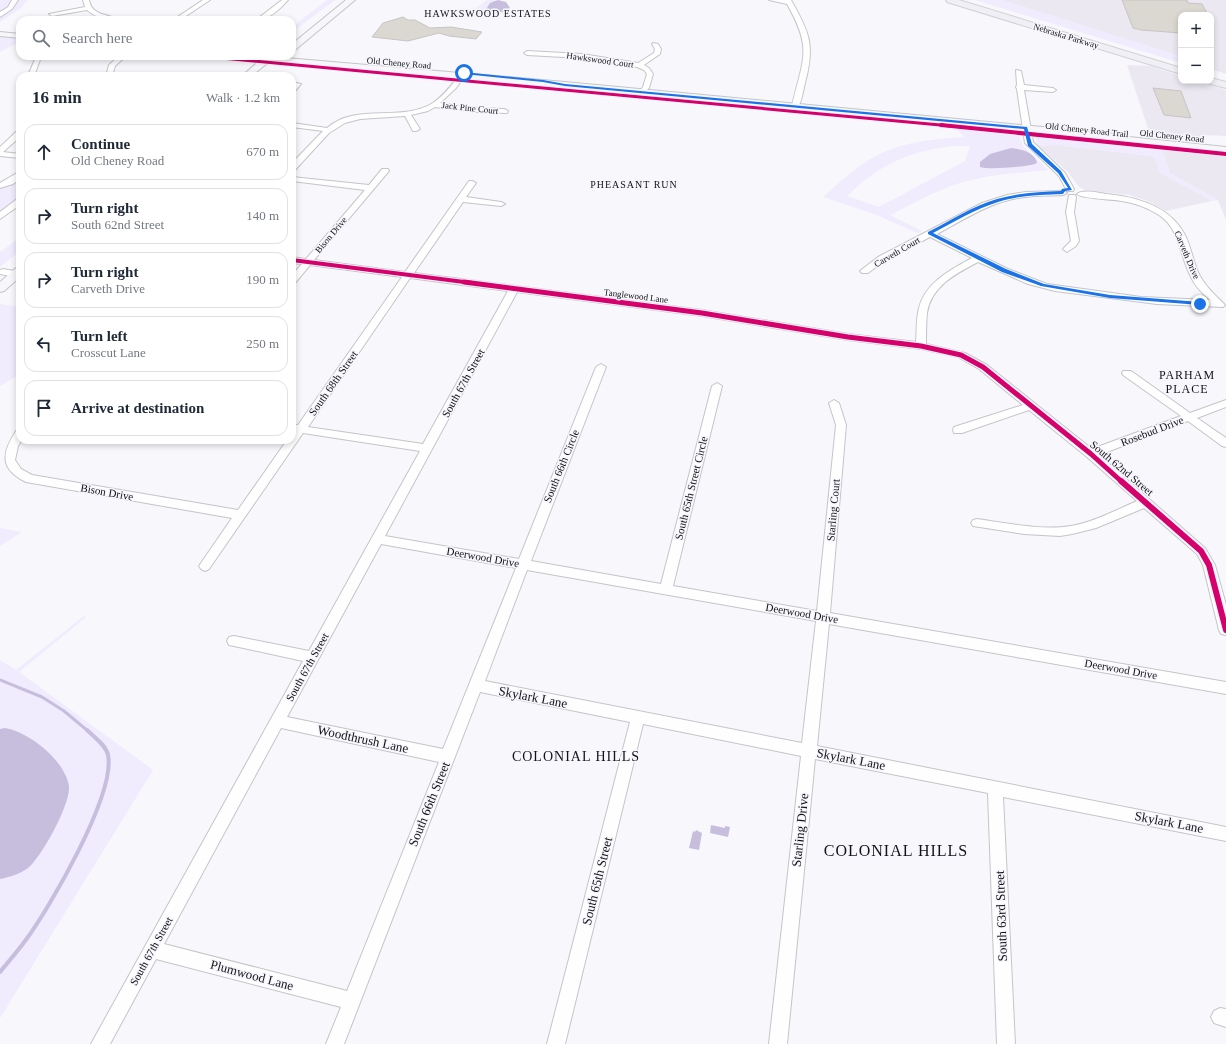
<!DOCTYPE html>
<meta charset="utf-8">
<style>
:root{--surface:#fff;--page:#f6f6f7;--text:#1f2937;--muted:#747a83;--line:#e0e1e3}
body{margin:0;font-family:Georgia,serif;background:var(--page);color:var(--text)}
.controls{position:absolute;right:12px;top:12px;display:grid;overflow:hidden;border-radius:8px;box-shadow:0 2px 6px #0003}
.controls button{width:36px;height:36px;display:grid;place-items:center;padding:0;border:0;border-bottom:1px solid var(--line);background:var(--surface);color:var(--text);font:20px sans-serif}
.stop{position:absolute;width:12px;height:12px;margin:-9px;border:3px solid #1a73e8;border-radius:50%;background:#fff}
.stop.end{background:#1a73e8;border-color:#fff;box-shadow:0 1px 4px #0008}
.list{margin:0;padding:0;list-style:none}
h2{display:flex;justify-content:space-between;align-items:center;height:52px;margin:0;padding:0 16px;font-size:17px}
h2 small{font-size:13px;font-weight:400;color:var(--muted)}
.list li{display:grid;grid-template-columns:26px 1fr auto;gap:12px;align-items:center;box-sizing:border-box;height:56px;margin:0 8px 8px;padding:0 8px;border:1px solid var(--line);border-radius:12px}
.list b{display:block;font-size:15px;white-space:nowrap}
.list p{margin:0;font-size:13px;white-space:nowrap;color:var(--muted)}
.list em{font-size:13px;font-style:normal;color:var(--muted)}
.icon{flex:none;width:22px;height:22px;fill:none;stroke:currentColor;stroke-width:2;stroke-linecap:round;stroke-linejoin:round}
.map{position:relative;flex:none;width:1226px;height:1044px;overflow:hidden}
.search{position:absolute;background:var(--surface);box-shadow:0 2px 6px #0003;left:16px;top:16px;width:280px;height:44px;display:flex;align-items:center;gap:10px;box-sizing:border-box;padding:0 14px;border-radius:12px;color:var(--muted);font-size:15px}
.panel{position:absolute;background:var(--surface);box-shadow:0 2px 6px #0003;left:16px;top:72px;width:280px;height:372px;border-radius:12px}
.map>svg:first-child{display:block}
.built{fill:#ebe8f2}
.green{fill:#f0ebfd;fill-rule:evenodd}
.water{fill:#c7bedd}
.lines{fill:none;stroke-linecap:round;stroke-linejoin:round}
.stream-far1{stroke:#c7bedd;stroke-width:3}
.stream{stroke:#c7bedd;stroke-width:4}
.building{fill:#dbd8d2;stroke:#c6c5c6}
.street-casing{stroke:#c5c4c8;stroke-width:2}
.secondary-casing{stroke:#c5c4c8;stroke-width:2}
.primary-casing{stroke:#d2d1d4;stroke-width:2}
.street{fill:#fefeff;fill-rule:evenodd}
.secondary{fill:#f7f6fa;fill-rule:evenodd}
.primary{fill:#f1eff6;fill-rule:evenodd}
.cycleway-far3-casing{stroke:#f7f6fd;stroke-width:4.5}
.cycleway-far2-casing{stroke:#f7f6fd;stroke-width:5.5}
.cycleway-far1-casing{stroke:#f7f6fd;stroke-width:7}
.cycleway-casing{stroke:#f7f6fd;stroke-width:9}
.cycleway-far3{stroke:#d6006c;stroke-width:3}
.cycleway-far2{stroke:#d6006c;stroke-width:4}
.cycleway-far1{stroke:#d6006c;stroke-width:5}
.cycleway{stroke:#d6006c;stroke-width:6}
.route{fill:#1a73e8}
.labels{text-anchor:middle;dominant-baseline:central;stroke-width:3;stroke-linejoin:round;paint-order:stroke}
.far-street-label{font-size:9px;fill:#131315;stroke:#f7f6fd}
.far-neighbourhood-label{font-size:10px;letter-spacing:1px;fill:#131315;stroke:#f7f6fd}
.street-label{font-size:11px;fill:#131315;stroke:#f7f6fd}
.neighbourhood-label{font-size:12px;letter-spacing:1px;fill:#131315;stroke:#f7f6fd}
.near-street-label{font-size:13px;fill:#131315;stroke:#f7f6fd}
.near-neighbourhood-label{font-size:14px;letter-spacing:1px;fill:#131315;stroke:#f7f6fd}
.near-quarter-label{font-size:16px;letter-spacing:1px;fill:#131315;stroke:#f7f6fd}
</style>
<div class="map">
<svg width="1226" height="1044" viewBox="0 0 1226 1044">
<rect width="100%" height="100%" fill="#f8f7fc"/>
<g class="built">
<path d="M981 0H1226V74L1211 69V15H1181V59Z"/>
<path d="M1127 65 1150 66 1181 76V81H1198L1226 90V136L1204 135 1201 137 1150 134Z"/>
<path d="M1056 145 1151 156 1156 159 1159 172 1212 201 1166 211 1148 201 1129 195 1085 190 1079 187 1068 172 1038 146Z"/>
<path d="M1162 149 1226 155V220L1218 200 1170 173Z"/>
</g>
<g class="green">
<path d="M0 0H27L20 9 0 22Z"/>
<path d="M327 0H335L292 32V27Z"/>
<path d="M487 0H499L495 1V12L508 11 510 8V10C502 14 478 19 470 14L471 12Z"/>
<path d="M975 0H1003L1181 56V63Z"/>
<path d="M0 37 20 39V42L0 52Z"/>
<path d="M955 127 1018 133 1023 146 1048 170C1019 173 988 174 960 183 936 190 913 204 890 215L922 231 917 233 877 215 823 197C839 183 856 167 874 157 902 142 933 139 964 137ZM952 146H970L965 161 879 207 847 196C880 164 908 152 952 146Z"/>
<path d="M1035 135 1162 149 1170 173 1218 200 1212 201 1159 172 1156 159 1151 156 1056 145 1038 146Z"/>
<path d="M20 175V201L0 216V186Z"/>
<path d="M20 237V251L0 267V251H2Z"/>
<path d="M0 304 20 307V374L0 386Z"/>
<path d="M0 528 22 532 0 546Z"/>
<path d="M84 616 86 617 19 672 153 770 0 1018V660L16 670Z"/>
</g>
<g class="water">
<path d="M498 0 506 2 510 8C504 13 491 14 485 11L490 3Z"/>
<path d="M1011 148C1021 149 1035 152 1037 163 1030 167 987 170 980 167V162L990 154Z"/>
<path d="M5 728C29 732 66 761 69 787 70 805 42 856 28 868 20 874 10 877 0 879V729Z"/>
<path d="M711 825 725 828V826L730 827 728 837 710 833Z"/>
<path d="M696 830 702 833 699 850 689 848 693 831 695 832Z"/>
</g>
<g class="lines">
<path class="stream-far1" d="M0 680 42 697 64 711 88 731"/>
<path class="stream" d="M0 972C8 962 17 952 25 941 49 909 116 794 108 755 106 745 94 737 87 730"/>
</g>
<g class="building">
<path d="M1122 0H1187L1188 3 1202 4 1208 15H1181V33L1141 30 1133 28Z"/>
<path d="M403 17 408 20H415L430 28 451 27 482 32 476 39 449 36 439 33 408 41 372 37 383 23Z"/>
<path d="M1153 88 1181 91 1191 118 1164 115Z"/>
</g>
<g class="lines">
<defs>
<g id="street">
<path d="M12 0H18L12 9 0 17V12L8 7Z"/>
<path d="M83 0H89C92 16 107 13 118 20 106 20 96 18 87 10L52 16 49 14 85 7Z"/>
<path d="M203 0H210L180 20H173Z"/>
<path d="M282 0H288C280 9 269 20 256 20Z"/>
<path d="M769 0H791C810 33 815 46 805 83 803 91 802 100 798 107L796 108 792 106C803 58 813 50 787 4Z"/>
<path d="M653 43 658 44 661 49 660 54 644 65 649 68 653 74 649 88 642 94 639 92 643 87 647 74 644 70 637 67 582 58 527 55 524 53 527 51 582 54 638 63 654 53 655 49 652 44Z"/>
<path d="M119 56H126L115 66 112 76H106L109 65Z"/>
<path d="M35 59 40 60 34 76H28Z"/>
<path d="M1016 70 1021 71 1024 85 1053 88 1056 90 1053 92 1024 90 1033 142 1065 173 1074 189 1073 191H1067L1059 176 1025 143 1017 89 1016 87 1017 85Z"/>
<path d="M462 72 467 73 456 88 440 103 478 108 504 109 508 111 507 113 478 112 435 107 428 111 411 115 420 129 416 131H413L405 116 360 119 345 123 329 133 295 170H292V163L323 131 292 127V123L327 128C357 102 400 123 433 103 445 95 453 83 462 72Z"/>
<path d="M296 83 301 84 294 92 292 93V87Z"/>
<path d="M17 131H20V137L3 152 20 154V158L0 156V147Z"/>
<path d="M382 169H388L389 171 314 260 405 272 469 181H472L476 183 466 197 501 202 505 204 501 206 463 202 414 273 702 310 848 334 916 342C917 331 916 319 919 308 925 283 950 270 972 258L930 237 884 261 868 273H862L860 271 878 257 982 203 1007 195 1026 192 1063 191 1067 193 1063 195C1051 196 1038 195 1026 197 993 200 965 219 937 234L1008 269 1047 284 1141 297 1210 300C1202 293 1195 286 1191 277 1179 255 1181 230 1159 215 1148 208 1135 203 1122 201 1112 199 1083 199 1077 194 1083 189 1099 193 1107 194 1137 197 1170 206 1185 235 1190 245 1192 256 1196 267 1201 282 1212 292 1223 303L1225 305 1223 307 1157 304 1055 291 1028 284 978 262C957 273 931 286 927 313 926 323 926 334 926 344L965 353 987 365 1092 449 1181 416 1123 375 1122 373 1123 371H1131L1190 413 1226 400V407L1197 418 1226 438V447L1222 446 1188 421 1099 455 1205 548 1215 565 1226 605V635L1221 634 1219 630 1203 565 1197 554 1144 508 1096 528 1072 534 1060 536 1024 534 973 526 971 523 973 520 977 519C1008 523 1040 531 1071 526 1094 522 1116 510 1137 501L1087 457 1029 410 962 433H954L953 430 954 427 1023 405 979 369 958 357 921 349 848 340 702 316 517 292 385 536 519 559 596 367 601 364 606 367 531 561 661 584 712 386 717 383 722 386 673 586 817 611 836 425 829 403 834 400 839 403 846 425 830 613 1226 682V694L829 624 817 746 1226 827V841L1003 797 1015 1044H997L988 793 815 759 787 1044H769L801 756 643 724 565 1044H547L630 722 480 692 344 1044H326L341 1007 156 959 110 1044H91L303 661 234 646 229 645 227 641 229 637 234 636 309 651 420 451 303 433 209 569 205 571 201 569 199 566 232 518 26 482C0 469 1 454 16 431L20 430V440H22L18 446 15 460 21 469 32 475 238 510 287 440H292V425H298L402 277 310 265 295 283 292 284V275L302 264 292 263V257L306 259 365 190 292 181V177L369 185ZM410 278 508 291 423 444 308 427ZM381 544 516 568 443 749 287 717ZM527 570 816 621 802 743 485 681ZM281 728 439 762 347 991 164 944Z"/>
<path d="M17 173H20V179L13 184 0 188V183Z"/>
<path d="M1069 195H1075L1076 197 1074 212 1079 241 1076 246 1067 252 1063 249 1071 241 1066 212Z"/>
<path d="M17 199H20V205L0 219V212Z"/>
<path d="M3 269 20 272V278L0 274V270Z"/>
<path d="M1220 1008 1226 1009V1027L1214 1023 1211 1017 1214 1011Z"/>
</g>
<g id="secondary">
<path d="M346 0H355L295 50 292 51V44Z"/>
<path d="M0 32 20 34V38L0 36Z"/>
<path d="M227 56H275L274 57 565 82 1116 134 1129 137 1226 147V153L1129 143 1116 140 565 88 269 62 251 76H242L259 61 231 59Z"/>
<path d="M20 267V277L4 291 0 292V282L16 268Z"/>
</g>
<g id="primary">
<path d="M946 0H959L1181 68V74L947 2Z"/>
<path d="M1211 78 1226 82V88L1207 83 1206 81H1211Z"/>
</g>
</defs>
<use href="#street" class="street-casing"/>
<use href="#secondary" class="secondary-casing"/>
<use href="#primary" class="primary-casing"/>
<use href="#street" class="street"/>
<use href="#secondary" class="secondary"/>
<use href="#primary" class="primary"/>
<defs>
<path id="cycleway-far3" d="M200 56 951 126"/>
<g id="cycleway-far2">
<path d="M941 125 1226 154"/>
<path d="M292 260 472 283"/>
</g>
<path id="cycleway-far1" d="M464 282 702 313 848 337 921 346 961 355 983 367 1091 454 1122 482"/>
<path id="cycleway" d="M1121 481 1201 551 1209 565 1226 630"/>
</defs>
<use href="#cycleway-far3" class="cycleway-far3-casing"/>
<use href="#cycleway-far2" class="cycleway-far2-casing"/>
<use href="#cycleway-far1" class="cycleway-far1-casing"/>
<use href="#cycleway" class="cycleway-casing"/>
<use href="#cycleway-far3" class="cycleway-far3"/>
<use href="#cycleway-far2" class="cycleway-far2"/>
<use href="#cycleway-far1" class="cycleway-far1"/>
<use href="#cycleway" class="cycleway"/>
</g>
<path class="route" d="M463 72 543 80 565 84 1027 127 1032 144 1061 171 1072 190 1065 191 1063 194C1041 195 1019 195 998 202 975 209 954 222 933 233L1006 269 1044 284 1110 295 1200 302 1202 304 1200 305 1110 298 1041 286 1002 272 928 234V232C950 221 973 206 997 199 1018 193 1039 192 1061 191L1062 189 1068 188 1058 173 1028 146 1024 129 565 86 543 82 464 74Z"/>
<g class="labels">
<g class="far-street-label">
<text transform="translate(1066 36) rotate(17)">Nebraska Parkway</text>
<text transform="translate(600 60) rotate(8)">Hawkswood Court</text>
<text transform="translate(399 63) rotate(5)">Old Cheney Road</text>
<text transform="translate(470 108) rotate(6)">Jack Pine Court</text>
<text transform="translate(1087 130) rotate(6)">Old Cheney Road Trail</text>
<text transform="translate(1172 136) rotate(6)">Old Cheney Road</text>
<text transform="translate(331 235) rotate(-50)">Bison Drive</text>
<text transform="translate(897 252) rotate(-30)">Carveth Court</text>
<text transform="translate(1187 255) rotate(67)">Carveth Drive</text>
<text transform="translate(636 296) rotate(7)">Tanglewood Lane</text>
</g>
<g class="far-neighbourhood-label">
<text x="488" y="13">HAWKSWOOD ESTATES</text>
<text x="634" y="184">PHEASANT RUN</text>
</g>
<g class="street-label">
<text transform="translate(333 383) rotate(-55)">South 68th Street</text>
<text transform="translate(463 383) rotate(-61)">South 67th Street</text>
<text transform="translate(1152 431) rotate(-21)">Rosebud Drive</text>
<text transform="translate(561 466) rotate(-68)">South 66th Circle</text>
<text transform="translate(1122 468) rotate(40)">South 62nd Street</text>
<text transform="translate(691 488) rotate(-76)">South 65th Street Circle</text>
<text transform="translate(107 492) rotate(10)">Bison Drive</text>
<text transform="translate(833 510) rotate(-85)">Starling Court</text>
<text transform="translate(483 557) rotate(10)">Deerwood Drive</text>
<text transform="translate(802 613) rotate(10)">Deerwood Drive</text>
<text transform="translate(307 667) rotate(-61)">South 67th Street</text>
<text transform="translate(1121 669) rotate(10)">Deerwood Drive</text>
<text transform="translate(151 951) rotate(-61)">South 67th Street</text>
</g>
<g class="neighbourhood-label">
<text x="1187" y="375">PARHAM<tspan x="1187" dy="14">PLACE</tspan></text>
</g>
<g class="near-street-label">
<text transform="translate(533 697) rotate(11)">Skylark Lane</text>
<text transform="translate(363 739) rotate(12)">Woodthrush Lane</text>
<text transform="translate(851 759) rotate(11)">Skylark Lane</text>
<text transform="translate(429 804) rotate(-68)">South 66th Street</text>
<text transform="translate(1169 822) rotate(11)">Skylark Lane</text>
<text transform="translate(800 830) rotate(-84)">Starling Drive</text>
<text transform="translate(597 881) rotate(-76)">South 65th Street</text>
<text transform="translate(1001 916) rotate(-92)">South 63rd Street</text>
<text transform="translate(252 975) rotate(15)">Plumwood Lane</text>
</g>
<g class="near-neighbourhood-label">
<text x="576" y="756">COLONIAL HILLS</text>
</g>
<g class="near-quarter-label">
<text x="896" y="850">COLONIAL HILLS</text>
</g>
</g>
</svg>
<div class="controls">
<button>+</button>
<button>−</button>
</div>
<div class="stop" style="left:464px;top:73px"></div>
<div class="stop end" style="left:1200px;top:304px"></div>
<div class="search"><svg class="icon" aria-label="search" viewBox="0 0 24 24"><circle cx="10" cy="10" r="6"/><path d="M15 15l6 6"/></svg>Search here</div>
<section class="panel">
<h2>16 min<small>Walk · 1.2 km</small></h2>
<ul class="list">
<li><svg class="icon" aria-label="ahead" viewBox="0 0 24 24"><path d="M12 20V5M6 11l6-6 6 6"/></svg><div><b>Continue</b><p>Old Cheney Road</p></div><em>670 m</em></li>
<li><svg class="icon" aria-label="right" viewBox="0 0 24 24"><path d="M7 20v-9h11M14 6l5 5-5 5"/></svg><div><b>Turn right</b><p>South 62nd Street</p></div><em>140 m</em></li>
<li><svg class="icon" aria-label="right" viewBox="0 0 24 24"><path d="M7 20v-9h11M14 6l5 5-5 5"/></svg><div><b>Turn right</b><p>Carveth Drive</p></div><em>190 m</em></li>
<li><svg class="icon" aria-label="left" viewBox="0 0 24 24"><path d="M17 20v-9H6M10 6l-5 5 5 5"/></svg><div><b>Turn left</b><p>Crosscut Lane</p></div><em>250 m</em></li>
<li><svg class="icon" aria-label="arrive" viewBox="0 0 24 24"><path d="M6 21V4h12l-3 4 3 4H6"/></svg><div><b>Arrive at destination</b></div></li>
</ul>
</section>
</div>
